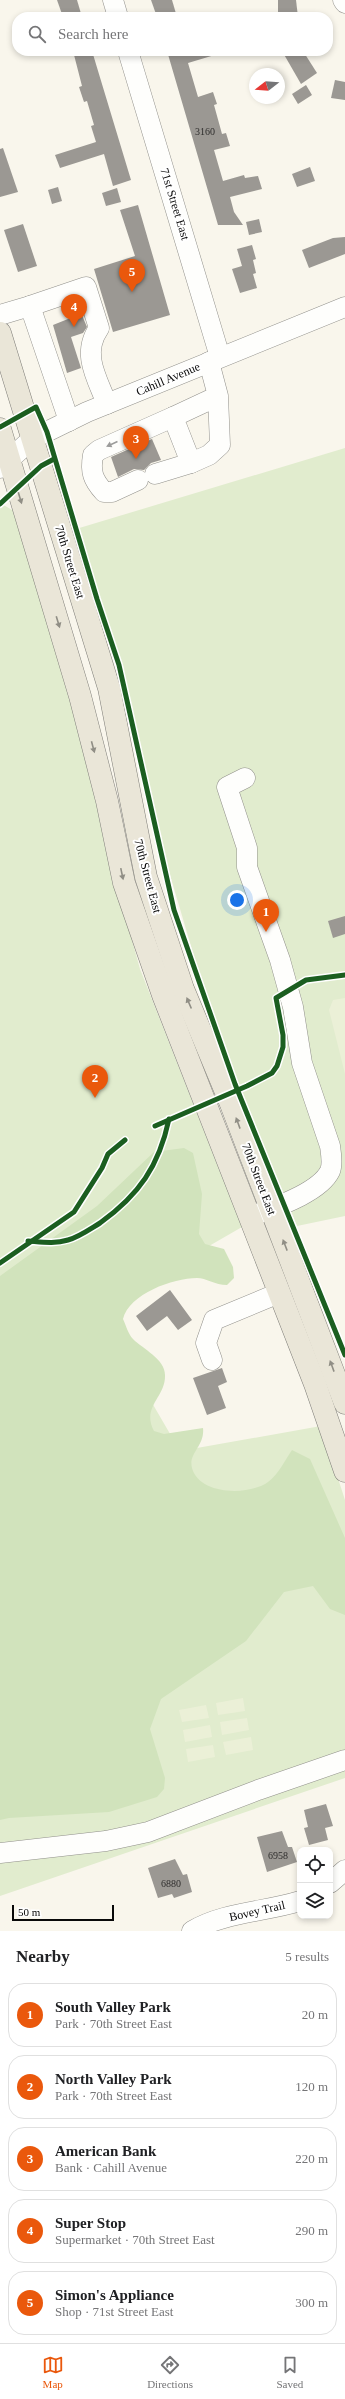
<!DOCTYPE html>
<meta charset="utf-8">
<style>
:root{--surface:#fff;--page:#f6f6f6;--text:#202124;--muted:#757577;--line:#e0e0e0;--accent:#ea580c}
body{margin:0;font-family:"Times New Roman",serif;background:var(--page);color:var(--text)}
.controls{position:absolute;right:12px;bottom:12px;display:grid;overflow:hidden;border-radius:8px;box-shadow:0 2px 6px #0003}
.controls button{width:36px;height:36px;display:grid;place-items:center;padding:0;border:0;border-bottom:1px solid var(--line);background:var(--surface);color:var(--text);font:20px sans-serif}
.compass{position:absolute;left:249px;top:68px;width:36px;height:36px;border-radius:50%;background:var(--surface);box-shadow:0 2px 6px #0003;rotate:253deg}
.scale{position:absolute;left:12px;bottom:10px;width:102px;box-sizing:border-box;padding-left:4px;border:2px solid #090909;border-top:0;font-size:11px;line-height:14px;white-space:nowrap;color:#090909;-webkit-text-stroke:3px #fff;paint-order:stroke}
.you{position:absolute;left:237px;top:900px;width:14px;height:14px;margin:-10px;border:3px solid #fff;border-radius:50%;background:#1a73e8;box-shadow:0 0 0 6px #1a73e833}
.badge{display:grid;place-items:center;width:26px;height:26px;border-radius:50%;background:var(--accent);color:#fff;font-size:13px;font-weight:700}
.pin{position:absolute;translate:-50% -33px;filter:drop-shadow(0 1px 2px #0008)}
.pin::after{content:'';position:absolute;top:21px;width:14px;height:12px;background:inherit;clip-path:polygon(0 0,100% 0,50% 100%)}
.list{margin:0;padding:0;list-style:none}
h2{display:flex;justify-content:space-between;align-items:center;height:52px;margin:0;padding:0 16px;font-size:17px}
h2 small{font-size:13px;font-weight:400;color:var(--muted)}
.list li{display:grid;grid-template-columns:26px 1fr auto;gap:12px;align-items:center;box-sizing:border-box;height:64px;margin:0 8px 8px;padding:0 8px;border:1px solid var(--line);border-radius:16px}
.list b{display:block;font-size:15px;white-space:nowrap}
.list p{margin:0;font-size:13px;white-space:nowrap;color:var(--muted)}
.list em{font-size:13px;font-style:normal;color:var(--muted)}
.icon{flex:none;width:22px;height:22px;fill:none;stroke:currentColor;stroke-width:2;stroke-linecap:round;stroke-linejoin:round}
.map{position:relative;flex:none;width:345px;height:1931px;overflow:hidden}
.search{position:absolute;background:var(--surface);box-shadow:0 2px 6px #0003;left:12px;right:12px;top:12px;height:44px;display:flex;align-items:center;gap:10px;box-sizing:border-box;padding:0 14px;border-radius:16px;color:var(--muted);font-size:15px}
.sheet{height:412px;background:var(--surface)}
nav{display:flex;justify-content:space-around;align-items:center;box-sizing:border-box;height:56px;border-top:1px solid var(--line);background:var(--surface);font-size:11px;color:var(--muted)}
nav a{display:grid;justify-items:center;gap:2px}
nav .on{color:var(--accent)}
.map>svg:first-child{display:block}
.green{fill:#e1ecce}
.forest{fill:#d1e3bc}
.pitch{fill:#ebf0d7}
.building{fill:#9b9893}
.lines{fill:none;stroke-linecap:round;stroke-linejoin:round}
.minor-casing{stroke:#91908b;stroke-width:21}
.major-casing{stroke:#7e7d78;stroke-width:23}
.minor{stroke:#fefefc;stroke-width:20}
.major{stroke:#eae6d8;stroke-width:22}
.cycleway-casing{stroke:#fff;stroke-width:8}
.cycleway{stroke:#1b5e20;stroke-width:5}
.oneway{fill:#9c9c9b}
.oneway2{fill:#908e85}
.labels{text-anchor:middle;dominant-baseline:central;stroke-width:4;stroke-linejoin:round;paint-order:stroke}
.number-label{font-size:10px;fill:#2e2d2c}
.street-label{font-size:12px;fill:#090909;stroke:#fff}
</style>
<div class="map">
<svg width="345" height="1931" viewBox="0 0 345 1931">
<rect width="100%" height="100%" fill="#f9f6ec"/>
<g class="green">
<path d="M345 448V1216L297 1226 217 1034 157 831 128 695 76 529Z"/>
<path d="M0 503 14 511 80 729 120 897 140 969 242 1227 98 1310 180 1451 321 1426 345 1500V1778L0 1896Z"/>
</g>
<path class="forest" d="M184 1148 193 1153 202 1194 199 1234 205 1244 224 1249 233 1267 234 1278 227 1285C215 1285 206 1278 197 1278 173 1278 129 1294 123 1319 126 1325 128 1334 133 1339 143 1349 165 1359 165 1375 166 1397 141 1407 154 1431L164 1434 203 1428C205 1446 188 1453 192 1468 199 1495 249 1496 268 1482 278 1475 285 1460 292 1450L310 1459 345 1538V1615L330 1609 313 1586 284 1592 246 1641 161 1699 150 1729 165 1778 164 1789 157 1797 109 1812 9 1818 0 1820V1276L97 1206 154 1152Z"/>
<g class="pitch">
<path d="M345 998V1074L329 1010 333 1000Z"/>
<path d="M243 1698 245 1711 218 1715 216 1703Z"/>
<path d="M206 1705 209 1718 182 1722 179 1710Z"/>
<path d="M247 1718 249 1730 222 1735 220 1722Z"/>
<path d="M210 1725 212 1737 185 1742 183 1730Z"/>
<path d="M251 1737 253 1750 226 1755 223 1742Z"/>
<path d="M213 1745 215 1757 188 1762 186 1749Z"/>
</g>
<g class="building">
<path d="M57 0H77L82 17H63Z"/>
<path d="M151 0H172L177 17H157Z"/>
<path d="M278 0H296L298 17H278Z"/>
<path d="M73 51H92L131 180 113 186 104 154 60 168 55 155 96 142 91 126 94 125 87 101 84 102 79 87 82 86Z"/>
<path d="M167 51H218V54L188 63 198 97 213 92 217 104 214 105 222 134 226 133 230 146 214 150 223 181 244 175 245 178 258 176 262 189 230 197 234 212 243 225H218Z"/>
<path d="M282 51H303L317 73 301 84Z"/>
<path d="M335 80 345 82V100L331 98Z"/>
<path d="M306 85 312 95 298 104 292 94Z"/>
<path d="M3 148 18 192 0 197V149Z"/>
<path d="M310 167 315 181 297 187 292 174Z"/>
<path d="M58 187 62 201 52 204 48 190Z"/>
<path d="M117 188 121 202 106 206 102 193Z"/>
<path d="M138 205 170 315 113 332 94 269 135 256 120 210Z"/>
<path d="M259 219 262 232 249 235 246 222Z"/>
<path d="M23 224 37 266 18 272 4 230Z"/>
<path d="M345 237V254L309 268 302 250 333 238Z"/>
<path d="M252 245 256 259 253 260 256 273 253 274 257 288 240 293 232 269 242 266 237 249Z"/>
<path d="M78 306 87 327 83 333 71 337 81 368 67 373 53 325 78 315Z"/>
<path d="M152 439 161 460 151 463 144 470 134 469 118 477 111 457Z"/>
<path d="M345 916V934L333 938 328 921Z"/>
<path d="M170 1290 192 1320 178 1330 167 1316 147 1331 136 1316Z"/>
<path d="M222 1368 227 1382 218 1386 226 1408 207 1415 193 1378Z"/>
<path d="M326 1804 333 1826 325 1828 328 1840 309 1845 304 1828 308 1827 304 1810Z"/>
<path d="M282 1831 288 1847H292L297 1862 267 1872 257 1837Z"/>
<path d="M175 1859 183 1875 187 1874 192 1892 174 1898 172 1894 158 1898 148 1868Z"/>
</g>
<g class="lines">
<defs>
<g id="minor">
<path d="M113 0 118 17"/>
<path d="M343 0 345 3"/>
<path d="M128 51 220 357"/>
<path d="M30 306 86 287 99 328C81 354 97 378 107 404"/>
<path d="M0 315 30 306 69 421"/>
<path d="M209 362 218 396 220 445 209 455 191 463 173 417 218 396"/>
<path d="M0 468 32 439 87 412 345 307"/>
<path d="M155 474 191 463"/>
<path d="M138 480 112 492H104C93 480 90 472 93 455L99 450 173 417"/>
<path d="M245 778 227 787 247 848V867L280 960 293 1007 302 1063 330 1146C331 1153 333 1164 330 1171 320 1192 276 1207 255 1215"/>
<path d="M212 1360 206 1343 214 1320 279 1293"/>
<path d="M0 1853 106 1841 148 1832 258 1790 345 1760"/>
<path d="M330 1883 345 1870"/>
<path d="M192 1931C224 1912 265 1912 300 1901"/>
</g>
<g id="major">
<path d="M0 333 109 688 146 877 183 989 231 1104 345 1403"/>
<path d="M0 429 80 696 107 801 124 883 163 995 315 1384 345 1471"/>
</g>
</defs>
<use href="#minor" class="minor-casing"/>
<use href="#major" class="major-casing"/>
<use href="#minor" class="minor"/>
<use href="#major" class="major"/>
<defs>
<g id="cycleway">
<path d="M0 427 36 407 47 432 97 599 119 665 174 910 235 1084 345 1355"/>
<path d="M0 504 41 466 54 459"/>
<path d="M155 1126 247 1086 272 1073 277 1066 283 1047V1035L276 998 306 980 345 975"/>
<path d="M28 1241C42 1242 55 1244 68 1240 79 1237 90 1229 100 1223 139 1195 159 1166 169 1119"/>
<path d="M0 1263 74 1212 102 1168 108 1154 125 1140"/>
</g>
</defs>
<use href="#cycleway" class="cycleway-casing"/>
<use href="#cycleway" class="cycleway"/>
</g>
<defs><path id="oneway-solid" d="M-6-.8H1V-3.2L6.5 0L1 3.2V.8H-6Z"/></defs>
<use class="oneway" href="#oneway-solid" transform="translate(112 444) rotate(156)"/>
<g class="oneway2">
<use href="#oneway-solid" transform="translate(20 498) rotate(73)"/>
<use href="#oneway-solid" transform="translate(58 622) rotate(73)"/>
<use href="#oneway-solid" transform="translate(93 747) rotate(75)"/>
<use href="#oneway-solid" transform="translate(122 874) rotate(78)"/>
<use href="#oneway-solid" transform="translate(189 1003) rotate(-113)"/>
<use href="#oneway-solid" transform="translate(238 1123) rotate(-110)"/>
<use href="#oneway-solid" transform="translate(285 1245) rotate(-111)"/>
<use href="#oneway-solid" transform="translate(332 1366) rotate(-110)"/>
</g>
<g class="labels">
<g class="number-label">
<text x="205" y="131">3160</text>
<text x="278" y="1855">6958</text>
<text x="171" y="1883">6880</text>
</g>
<g class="street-label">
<text transform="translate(175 204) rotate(73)">71st Street East</text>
<text transform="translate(168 379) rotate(-23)">Cahill Avenue</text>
<text transform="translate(70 562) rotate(73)">70th Street East</text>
<text transform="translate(148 876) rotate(75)">70th Street East</text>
<text transform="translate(259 1179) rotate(69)">70th Street East</text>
<text transform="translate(257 1911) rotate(-13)">Bovey Trail</text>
</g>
</g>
</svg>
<div class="controls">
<button><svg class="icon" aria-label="locate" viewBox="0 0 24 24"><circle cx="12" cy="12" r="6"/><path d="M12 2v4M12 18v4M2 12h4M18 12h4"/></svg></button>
<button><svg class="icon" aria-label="layers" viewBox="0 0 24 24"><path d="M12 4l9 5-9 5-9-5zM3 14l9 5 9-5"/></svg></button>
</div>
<svg class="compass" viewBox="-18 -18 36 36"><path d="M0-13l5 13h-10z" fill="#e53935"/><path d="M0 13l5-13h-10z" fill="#757577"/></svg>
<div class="scale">50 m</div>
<div class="you"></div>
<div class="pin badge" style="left:266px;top:932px">1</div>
<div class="pin badge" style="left:95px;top:1098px">2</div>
<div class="pin badge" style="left:136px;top:459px">3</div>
<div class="pin badge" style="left:74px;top:327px">4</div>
<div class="pin badge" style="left:132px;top:292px">5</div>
<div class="search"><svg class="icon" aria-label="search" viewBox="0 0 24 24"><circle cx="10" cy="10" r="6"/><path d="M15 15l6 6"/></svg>Search here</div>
</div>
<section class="sheet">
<h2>Nearby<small>5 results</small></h2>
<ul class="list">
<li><span class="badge">1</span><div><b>South Valley Park</b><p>Park · 70th Street East</p></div><em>20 m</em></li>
<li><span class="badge">2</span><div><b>North Valley Park</b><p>Park · 70th Street East</p></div><em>120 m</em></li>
<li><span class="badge">3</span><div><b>American Bank</b><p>Bank · Cahill Avenue</p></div><em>220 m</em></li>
<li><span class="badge">4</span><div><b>Super Stop</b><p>Supermarket · 70th Street East</p></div><em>290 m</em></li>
<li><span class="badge">5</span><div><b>Simon's Appliance</b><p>Shop · 71st Street East</p></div><em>300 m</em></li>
</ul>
</section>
<nav>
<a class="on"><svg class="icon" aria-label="map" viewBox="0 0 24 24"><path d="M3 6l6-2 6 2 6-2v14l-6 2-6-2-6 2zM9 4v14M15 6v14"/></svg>Map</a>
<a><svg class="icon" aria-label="directions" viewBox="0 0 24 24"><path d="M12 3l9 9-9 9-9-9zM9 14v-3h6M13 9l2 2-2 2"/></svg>Directions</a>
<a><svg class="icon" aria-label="saved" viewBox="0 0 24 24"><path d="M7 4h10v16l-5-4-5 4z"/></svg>Saved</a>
</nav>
